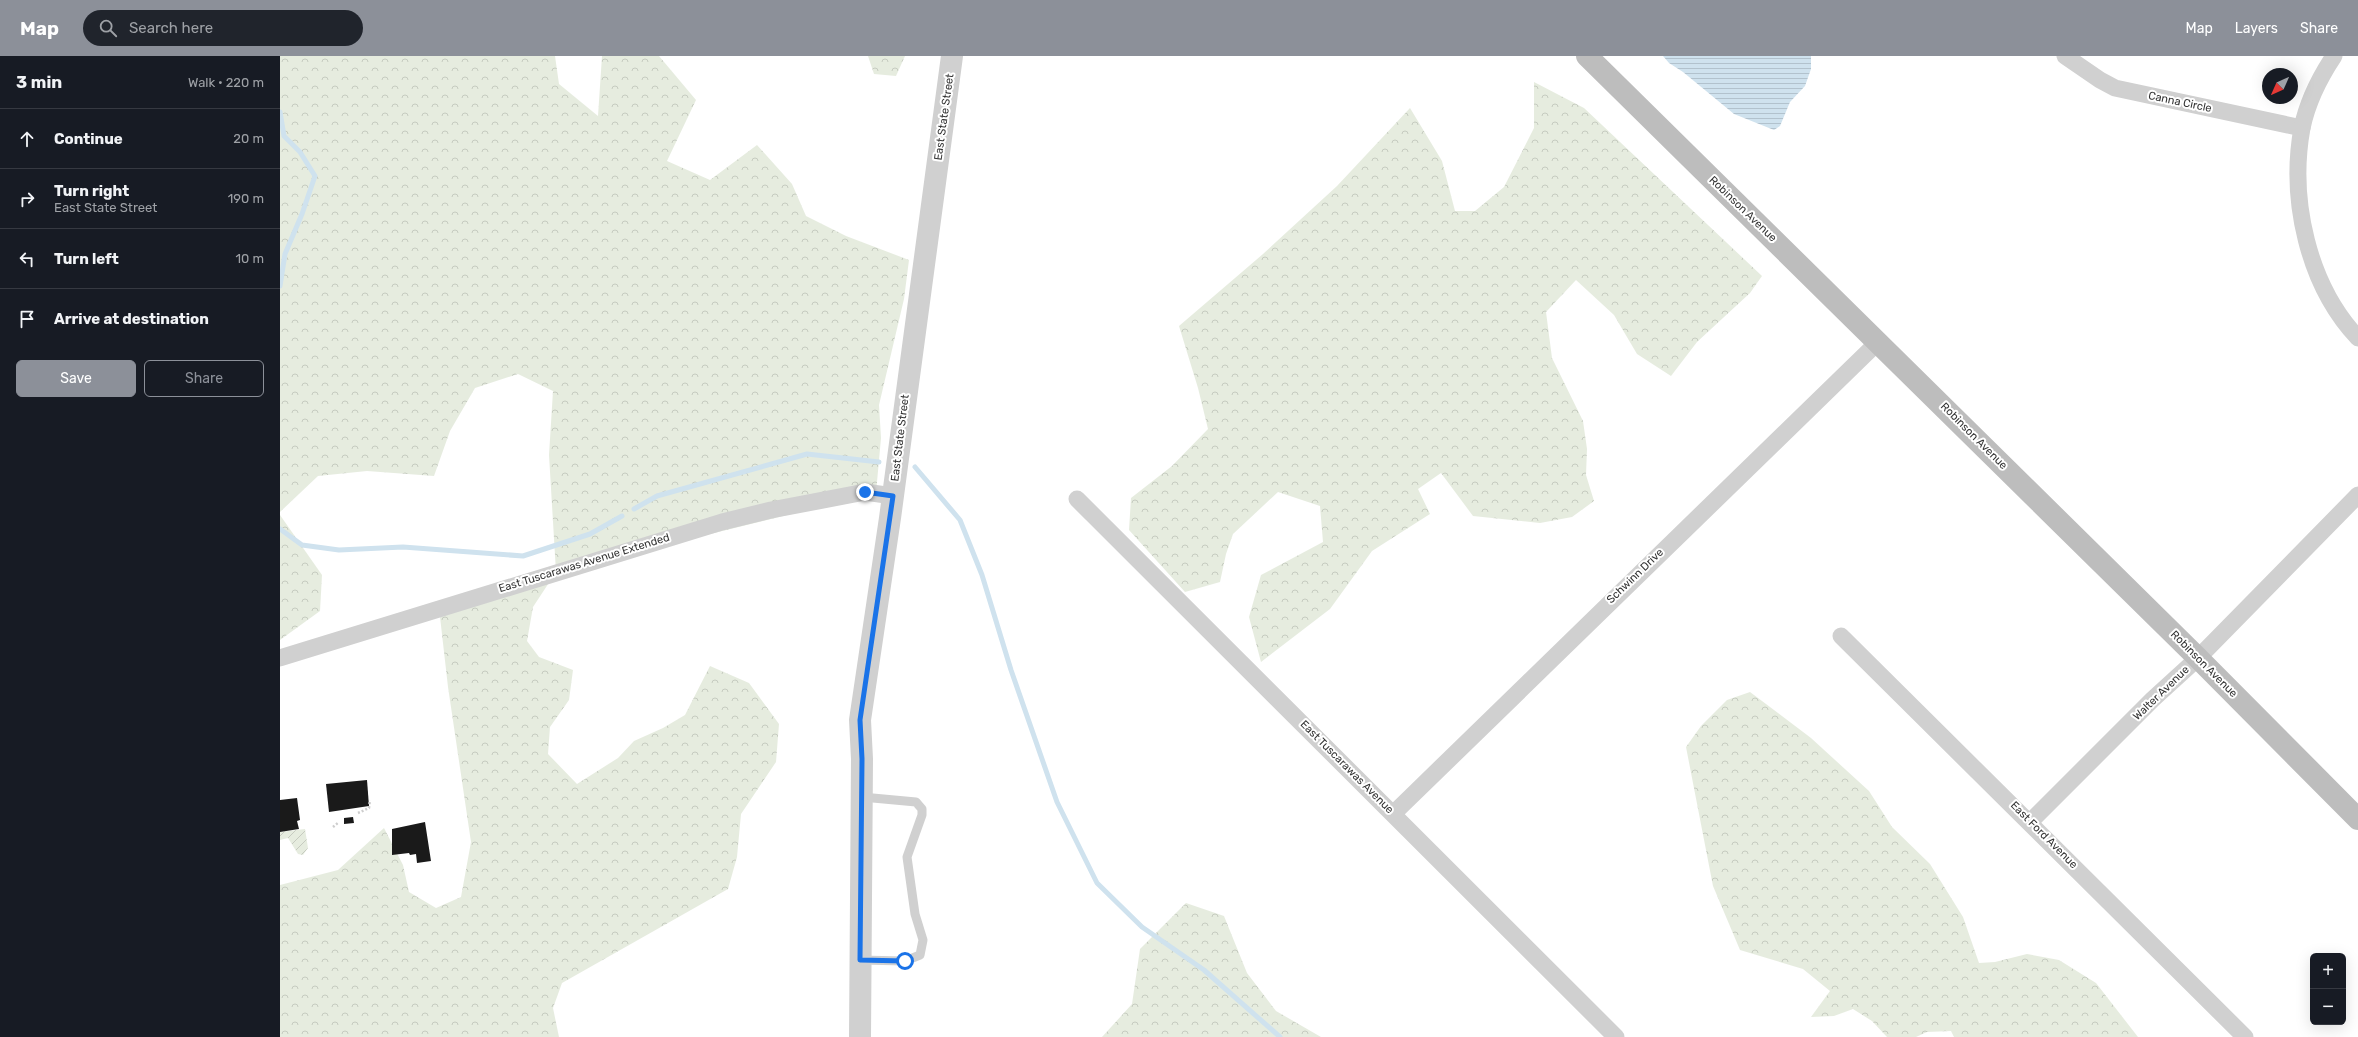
<!DOCTYPE html>
<meta charset="utf-8">
<style>
:root{--surface:#171b24;--page:#20242c;--text:#f1f3f6;--muted:#9ea1a6;--line:#363941;--accent:#8c9099}
body{margin:0;font-family:Rubik,sans-serif;background:var(--page);color:var(--text)}
.controls{position:absolute;right:12px;bottom:12px;display:grid;overflow:hidden;border-radius:6px;box-shadow:0 4px 16px #0002}
.controls button{width:36px;height:36px;display:grid;place-items:center;padding:0;border:0;border-bottom:1px solid var(--line);background:var(--surface);color:var(--text);font:20px sans-serif}
.compass{position:absolute;left:1982px;top:12px;width:36px;height:36px;border-radius:50%;background:var(--surface);box-shadow:0 4px 16px #0002;rotate:225deg}
.stop{position:absolute;width:12px;height:12px;margin:-9px;border:3px solid #1a73e8;border-radius:50%;background:#fff}
.stop.end{background:#1a73e8;border-color:#fff;box-shadow:0 1px 4px #0008}
.list{margin:0;padding:0;list-style:none}
h2{display:flex;justify-content:space-between;align-items:center;height:52px;margin:0;padding:0 16px;font-size:17px}
h2 small{font-size:13px;font-weight:400;color:var(--muted)}
.list li{display:grid;grid-template-columns:26px 1fr auto;gap:12px;align-items:center;box-sizing:border-box;height:60px;padding:0 16px;border-top:1px solid var(--line)}
.list b{display:block;font-size:15px;white-space:nowrap}
.list p{margin:0;font-size:13px;white-space:nowrap;color:var(--muted)}
.list em{font-size:13px;font-style:normal;color:var(--muted)}
.actions{display:flex;gap:8px;padding:12px 16px}
.actions a{flex:1;padding:9px 0;border:1px solid var(--accent);border-radius:6px;text-align:center;font-size:14px;color:var(--accent)}
.actions .main{background:var(--accent);color:#fff}
.icon{flex:none;width:22px;height:22px;fill:none;stroke:currentColor;stroke-width:2;stroke-linecap:round;stroke-linejoin:round}
.map{position:relative;flex:none;width:2078px;height:981px;overflow:hidden}
header{display:flex;align-items:center;gap:24px;box-sizing:border-box;height:56px;padding:0 20px;background:var(--accent);color:#fff}
header strong{font-size:19px}
nav{display:flex;gap:22px;margin-inline-start:auto;font-size:14px}
.search{width:280px;height:36px;background:var(--page);display:flex;align-items:center;gap:10px;box-sizing:border-box;padding:0 14px;border-radius:22px;color:var(--muted);font-size:15px}
main{display:flex}
aside{flex:1;background:var(--surface)}
.map>svg:first-child{display:block}
.forest{fill:url(#forest-crowns)}
.garden{fill:url(#garden-furrows)}
.water{fill:url(#water-rules)}
.lines{fill:none;stroke-linecap:round;stroke-linejoin:round}
.stream{stroke:#cfe2ee;stroke-width:5}
.building{fill:#1a1a1a}
.path{stroke:#cdcdcd;stroke-width:2.5;stroke-dasharray:2 2;stroke-linecap:butt}
.service{stroke:#d0d0d0;stroke-width:9}
.minor{stroke:#d0d0d0;stroke-width:17}
.tertiary{stroke:#d0d0d0;stroke-width:22}
.secondary{stroke:#bdbdbd;stroke-width:22}
.route{stroke:#1a73e8;stroke-width:5}
.labels{text-anchor:middle;dominant-baseline:central;stroke-width:4;stroke-linejoin:round;paint-order:stroke}
.street-label{font-size:11px;fill:#333;stroke:#fff}
</style>
<header>
<strong>Map</strong>
<div class="search"><svg class="icon" aria-label="search" viewBox="0 0 24 24"><circle cx="10" cy="10" r="6"/><path d="M15 15l6 6"/></svg>Search here</div>
<nav><a>Map</a><a>Layers</a><a>Share</a></nav>
</header>
<main>
<aside>
<h2>3 min<small>Walk · 220 m</small></h2>
<ul class="list">
<li><svg class="icon" aria-label="ahead" viewBox="0 0 24 24"><path d="M12 20V5M6 11l6-6 6 6"/></svg><div><b>Continue</b></div><em>20 m</em></li>
<li><svg class="icon" aria-label="right" viewBox="0 0 24 24"><path d="M7 20v-9h11M14 6l5 5-5 5"/></svg><div><b>Turn right</b><p>East State Street</p></div><em>190 m</em></li>
<li><svg class="icon" aria-label="left" viewBox="0 0 24 24"><path d="M17 20v-9H6M10 6l-5 5 5 5"/></svg><div><b>Turn left</b></div><em>10 m</em></li>
<li><svg class="icon" aria-label="arrive" viewBox="0 0 24 24"><path d="M6 21V4h12l-3 4 3 4H6"/></svg><div><b>Arrive at destination</b></div></li>
</ul>
<div class="actions"><a class="main">Save</a><a>Share</a></div>
</aside>
<div class="map">
<svg width="2078" height="981" viewBox="0 0 2078 981">
<defs>
<pattern id="forest-crowns" width="20" height="18" patternUnits="userSpaceOnUse"><rect width="20" height="18" fill="#e6ecdf"/><path d="M2 6a3 3 0 1 1 6 0M12 15a3 3 0 1 1 6 0" fill="none" stroke="#c6cbc0"/></pattern>
<pattern id="garden-furrows" width="10" height="10" patternUnits="userSpaceOnUse"><rect width="10" height="10" fill="#e6ecdf"/><path d="M-1 1l2-2M0 10L10 0M9 11l2-2" fill="none" stroke="#c6cbc0"/></pattern>
<pattern id="water-rules" width="6" height="5" patternUnits="userSpaceOnUse"><rect width="6" height="5" fill="#cfe2ee"/><path d="M0 2.5h6" fill="none" stroke="#b2c2cd"/></pattern>
</defs>
<rect width="100%" height="100%" fill="#fff"/>
<g class="forest">
<path d="M0 0H275L279 28 318 60 322 0H379L416 44 387 105 430 124 477 89 512 128 526 160 566 180 629 204 624 243 599 349 601 382 596 437 276 516 253 551 247 585 259 601 293 614 289 644 270 671 268 698 297 728 338 702 354 685 383 672 405 659 430 610 469 627 499 668 496 706 461 758 457 801 448 833 282 927 273 952 279 981H0V829L58 814 104 772 123 809 129 836 156 852 181 841 191 786 168 631 159 552 276 516 269 399 273 335 238 318 195 332 170 375 154 420 87 415 38 420 0 456Z"/>
<path d="M588 0H625L616 20 594 18Z"/>
<path d="M1254 26 1304 52 1482 220 1470 237 1417 286 1391 320 1357 298 1334 259 1296 224 1266 256 1272 302 1303 365 1307 393 1306 419 1314 445 1292 461 1260 467 1193 460 1161 417 1138 433 1150 458 1092 495 1050 553 981 606 969 561 981 519 1043 486 1040 450 998 436 953 478 946 498 940 526 905 536 849 474 851 442 892 410 928 373 918 332 899 270 983 198 1057 130 1130 52 1162 105 1175 155H1195L1224 131 1254 72Z"/>
<path d="M0 459 42 519 40 555 0 584Z"/>
<path d="M1470 636 1531 682 1589 735 1612 771 1650 808 1683 861 1699 907 1715 906 1747 898 1779 904 1816 927 1858 981H1674L1671 975 1647 976 1636 981H1607L1592 965 1573 953 1554 960 1531 961 1550 935 1523 913 1460 894 1433 830 1406 691 1421 670 1447 644Z"/>
<path d="M906 847 944 860 967 917 996 955 1041 981H822L852 948 860 893Z"/>
</g>
<path class="garden" d="M25 773 28 792 23 799 18 798 8 782 0 784V776Z"/>
<path class="water" d="M1383 0H1531V13L1525 30 1510 46 1500 70 1494 74 1454 58 1403 16 1389 7Z"/>
<g class="lines">
<g class="stream">
<path d="M0 56 4 80 20 96 35 120 22 158 5 198 0 230"/>
<path d="M635 411 680 464 702 519 731 614 777 746 817 827 862 871 924 914 1000 981"/>
<path d="M354 453 377 440 527 398 599 406"/>
<path d="M0 473 22 489 59 494 123 491 243 500 310 478 342 460"/>
</g>
</g>
<g class="building">
<path d="M87 724 89 750 49 756 46 728Z"/>
<path d="M17 742 20 764 17 765 19 773 0 776V744Z"/>
<path d="M73 761 74 767 64 768V762Z"/>
<path d="M145 766 151 805 137 807 136 798 130 799 129 797 112 799V773Z"/>
</g>
<g class="lines">
<g class="path">
<path d="M78 757 89 752 90 744"/>
<path d="M53 771 59 766"/>
</g>
<path class="service" d="M580 904 625 905 640 899 643 884 635 858 627 801 642 759V753L636 746 582 741"/>
<g class="minor">
<path d="M1785 0 1820 24 1835 32 2022 72"/>
<path d="M2054 0C2040 21 2027 48 2022 72 2009 144 2028 229 2078 282"/>
<path d="M797 443 1336 981"/>
<path d="M1561 580 1965 981"/>
<path d="M0 602 442 466 491 454 585 436 613 440"/>
<path d="M1114 757 1598 286"/>
<path d="M1750 766 1873 643 1918 602 2078 439"/>
</g>
<path class="tertiary" d="M580 981 582 703 580 664 610 462 672 0"/>
<path class="secondary" d="M1307 0 1918 602 2078 763"/>
</g>
<g class="lines">
<path class="route" d="M585 436 613 440 580 664 582 703 580 904 625 905"/>
</g>
<g class="labels">
<g class="street-label">
<text transform="translate(1900 46) rotate(12)">Canna Circle</text>
<text transform="translate(664 61) rotate(-82)">East State Street</text>
<text transform="translate(1463 153) rotate(44)">Robinson Avenue</text>
<text transform="translate(1694 380) rotate(45)">Robinson Avenue</text>
<text transform="translate(620 382) rotate(-83)">East State Street</text>
<text transform="translate(304 507) rotate(-17)">East Tuscarawas Avenue Extended</text>
<text transform="translate(1355 520) rotate(-44)">Schwinn Drive</text>
<text transform="translate(1924 608) rotate(45)">Robinson Avenue</text>
<text transform="translate(1881 637) rotate(-44)">Walter Avenue</text>
<text transform="translate(1067 711) rotate(45)">East Tuscarawas Avenue</text>
<text transform="translate(1764 779) rotate(45)">East Ford Avenue</text>
</g>
</g>
</svg>
<div class="controls">
<button>+</button>
<button>−</button>
</div>
<svg class="compass" viewBox="-18 -18 36 36"><path d="M0-13l5 13h-10z" fill="#e53935"/><path d="M0 13l5-13h-10z" fill="#9ea1a6"/></svg>
<div class="stop" style="left:625px;top:905px"></div>
<div class="stop end" style="left:585px;top:436px"></div>
</div>
</main>
